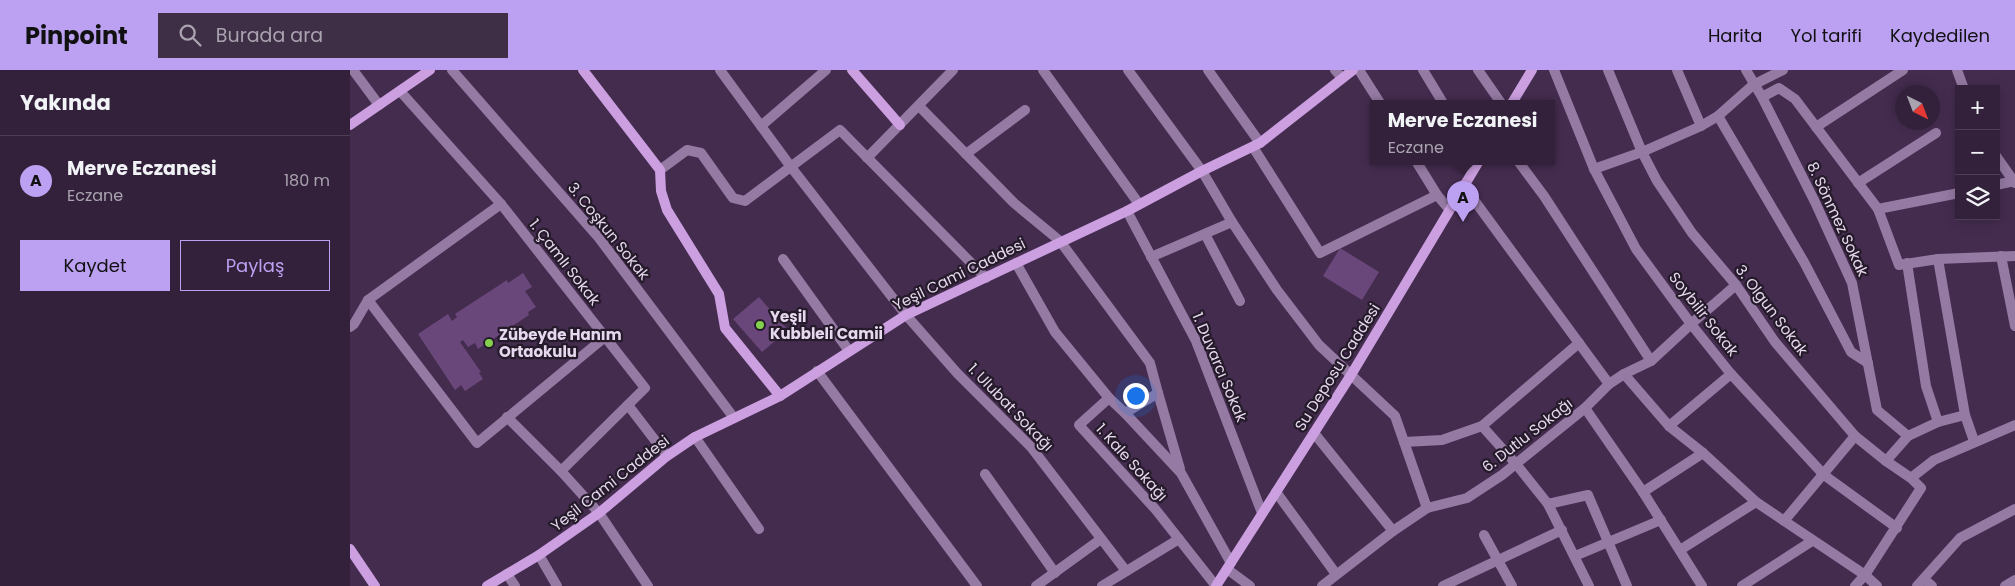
<!DOCTYPE html>
<html lang="tr">
<meta charset="utf-8">
<style>
:root{--surface:#33213b;--page:#3e2e46;--text:#f1f3f6;--muted:#a9a3af;--line:#4e3e55;--accent:#bca0f2}
body{margin:0;font-family:Poppins,sans-serif;background:var(--page);color:var(--text)}
.controls{position:absolute;right:15px;top:15px;display:grid;overflow:hidden;border-radius:0px;box-shadow:0 2px 12px #0003}
.controls button{width:45px;height:45px;display:grid;place-items:center;padding:0;border:0;border-bottom:1px solid var(--line);background:var(--surface);color:var(--text);font:25px sans-serif}
.compass{position:absolute;left:1545px;top:15px;width:45px;height:45px;border-radius:50%;background:var(--surface);box-shadow:0 2px 12px #0003;rotate:138deg}
.you{position:absolute;left:785px;top:325px;width:18px;height:18px;margin:-12px;border:4px solid #fff;border-radius:50%;background:#1a73e8;box-shadow:0 0 0 8px #1a73e833}
.badge{display:grid;place-items:center;width:32px;height:32px;border-radius:50%;background:var(--accent);color:#111;font-size:16px;font-weight:700}
.pin{position:absolute;translate:-50% -41px;filter:drop-shadow(0 1px 2px #0008)}
.pin::after{content:'';position:absolute;top:26px;width:18px;height:15px;background:inherit;clip-path:polygon(0 0,100% 0,50% 100%)}
.popup{position:absolute;left:1020px;top:30px;width:185px;height:65px;box-sizing:border-box;display:grid;place-content:center;border-radius:0px;background:var(--surface);filter:drop-shadow(0 1px 4px #0005);font-size:16px;white-space:nowrap;color:var(--muted)}
.popup b{font-size:19px;color:var(--text)}
.popup::after{content:'';position:absolute;left:50%;top:100%;margin-left:-10px;border:10px solid transparent;border-top-color:var(--surface)}
.list{margin:0;padding:0;list-style:none}
h2{display:flex;justify-content:space-between;align-items:center;height:65px;margin:0;padding:0 20px;font-size:21px}
h2 small{font-size:16px;font-weight:400;color:var(--muted)}
.list li{display:grid;grid-template-columns:32px 1fr auto;gap:15px;align-items:center;box-sizing:border-box;height:90px;padding:0 20px;border-top:1px solid var(--line)}
.list b{display:block;font-size:19px;white-space:nowrap}
.list p{margin:0;font-size:16px;white-space:nowrap;color:var(--muted)}
.list em{font-size:16px;font-style:normal;color:var(--muted)}
.actions{display:flex;gap:10px;padding:15px 20px}
.actions a{flex:1;padding:11px 0;border:1px solid var(--accent);border-radius:0px;text-align:center;font-size:18px;color:var(--accent)}
.actions .main{background:var(--accent);color:#111}
.icon{flex:none;width:28px;height:28px;fill:none;stroke:currentColor;stroke-width:2;stroke-linecap:round;stroke-linejoin:round}
.map{position:relative;flex:none;width:1665px;height:516px;overflow:hidden}
header{display:flex;align-items:center;gap:30px;box-sizing:border-box;height:70px;padding:0 25px;background:var(--accent);color:#111}
header strong{font-size:24px}
nav{display:flex;gap:28px;margin-inline-start:auto;font-size:18px}
.search{width:350px;height:45px;background:var(--page);display:flex;align-items:center;gap:12px;box-sizing:border-box;padding:0 18px;border-radius:0px;color:var(--muted);font-size:19px}
main{display:flex}
aside{flex:1;background:var(--surface)}
.map>svg:first-child{display:block}
.building{fill:#6a477a}
.lines{fill:none;stroke-linecap:round;stroke-linejoin:round}
.street{stroke:#957aa3;stroke-width:10}
.secondary{stroke:#cb9fe0;stroke-width:10}
.poi-dot{fill:#84d04e;stroke:#241a29;stroke-width:2}
.labels{text-anchor:middle;dominant-baseline:central;stroke-width:4.5;stroke-linejoin:round;paint-order:stroke}
.street-label{font-size:15px;fill:#e6d8ee;stroke:#241a29}
.poi-label{font-size:15px;font-weight:bold;fill:#e6d8ee;stroke:#241a29;text-anchor:start}
</style>
<header>
<strong>Pinpoint</strong>
<div class="search"><svg class="icon" aria-label="search" viewBox="0 0 24 24"><circle cx="10" cy="10" r="6"/><path d="M15 15l6 6"/></svg>Burada ara</div>
<nav><a>Harita</a><a>Yol tarifi</a><a>Kaydedilen</a></nav>
</header>
<main>
<aside>
<h2>Yakında<small></small></h2>
<ul class="list">
<li><span class="badge">A</span><div><b>Merve Eczanesi</b><p>Eczane</p></div><em>180 m</em></li>
</ul>
<div class="actions"><a class="main">Kaydet</a><a>Paylaş</a></div>
</aside>
<div class="map">
<svg width="1665" height="516" viewBox="0 0 1665 516">
<rect width="100%" height="100%" fill="#442c4f"/>
<g class="building">
<path d="M990 178 1029 202 1012 230 973 206Z"/>
<path d="M173 203 182 217 175 221 186 237 178 242 179 245 128 279 125 273 118 277 113 270 110 272 131 302 129 303 133 309 115 321 111 315 105 320 68 264 98 244 102 251 107 247 105 244 157 210 158 213Z"/>
<path d="M409 227 438 260 412 282 383 249Z"/>
</g>
<g class="lines">
<g class="street">
<path d="M3 0 29 35"/>
<path d="M102 0 249 168 384 348"/>
<path d="M370 0 441 97 556 245 607 303 681 377 776 501"/>
<path d="M693 0 789 134"/>
<path d="M778 0 852 101 882 152 927 220 969 275 1045 346 1077 438"/>
<path d="M858 0 910 73"/>
<path d="M985 0 992 8"/>
<path d="M1009 0 1030 33"/>
<path d="M1073 0 1093 33"/>
<path d="M1128 0 1151 33"/>
<path d="M1204 0 1244 99 1286 179 1341 254 1381 304 1474 405 1547 458"/>
<path d="M1258 0 1292 82 1307 111 1342 163 1386 215 1425 272 1505 366 1536 391 1561 408 1571 418 1515 505 1505 516"/>
<path d="M1327 0 1351 56"/>
<path d="M1396 0 1412 27 1465 132 1502 213 1527 340 1558 366"/>
<path d="M1607 0 1614 19"/>
<path d="M50 21 151 134 295 318 211 401"/>
<path d="M1412 27 1429 18 1445 29 1528 139 1549 195 1588 189 1665 186"/>
<path d="M569 36 664 133 710 171 800 293 808 323"/>
<path d="M1368 46 1454 192 1501 282 1518 293"/>
<path d="M411 56 476 0"/>
<path d="M1466 57 1553 0"/>
<path d="M903 77 970 183 1087 125"/>
<path d="M616 84 675 40"/>
<path d="M1646 86 1665 113"/>
<path d="M517 88 603 0"/>
<path d="M1066 91 1087 125 1099 139"/>
<path d="M1168 91 1194 126 1301 291"/>
<path d="M1244 99 1292 82 1351 56 1368 46 1403 15 1433 0"/>
<path d="M310 100 337 80 351 83 383 128 395 131 490 60 636 208"/>
<path d="M1508 113 1586 63"/>
<path d="M1113 115 1259 314"/>
<path d="M1646 115 1664 111"/>
<path d="M1528 139 1609 123"/>
<path d="M777 141 846 271 912 443"/>
<path d="M855 164 890 231"/>
<path d="M1651 186 1665 256"/>
<path d="M801 187 882 152"/>
<path d="M433 189 499 281"/>
<path d="M1588 189 1615 345 1624 371"/>
<path d="M666 193 705 262 759 328 729 355 806 440 866 516"/>
<path d="M1557 193 1576 316 1588 352"/>
<path d="M18 230 127 373 255 267"/>
<path d="M0 257 4 254 18 230 151 134"/>
<path d="M467 301 627 516"/>
<path d="M1274 304 1319 356 1353 383 1406 432 1515 505 1527 516"/>
<path d="M759 328 775 343 808 323 830 399"/>
<path d="M278 335 317 386"/>
<path d="M1235 338 1293 422 1352 516"/>
<path d="M775 343 831 403 881 493"/>
<path d="M157 347 211 401 249 443 298 516"/>
<path d="M1132 356 1166 394 1198 434 1238 425 1277 516"/>
<path d="M1319 356 1381 304"/>
<path d="M964 363 1043 461"/>
<path d="M345 367 409 459"/>
<path d="M1054 372 1092 370 1132 356 1229 273"/>
<path d="M1536 391 1558 366 1588 352 1615 345"/>
<path d="M635 404 705 503"/>
<path d="M1561 408 1584 390 1665 355"/>
<path d="M926 422 986 504"/>
<path d="M1293 422 1353 383"/>
<path d="M1198 434 1239 516"/>
<path d="M1434 451 1505 366"/>
<path d="M1134 465 1162 516"/>
<path d="M1330 480 1406 432"/>
<path d="M189 485 207 516"/>
<path d="M1225 486 1311 450"/>
<path d="M877 499 900 516"/>
<path d="M157 504 165 516"/>
<path d="M1574 509 1582 516"/>
<path d="M686 516 751 469"/>
<path d="M752 516 829 469"/>
<path d="M972 516 1043 461 1077 438 1117 428 1152 405 1235 338 1259 314 1274 304 1301 291 1341 254 1386 215"/>
<path d="M1093 516 1212 460"/>
<path d="M1392 516 1462 471"/>
<path d="M1567 516 1610 468 1665 439"/>
<path d="M1655 516 1665 510"/>
</g>
<g class="secondary">
<path d="M233 0 310 100 311 121 317 140 369 224 375 258 430 326"/>
<path d="M502 0 550 55"/>
<path d="M1162 33 1182 0"/>
<path d="M0 55 80 0"/>
<path d="M0 479 25 516"/>
<path d="M137 516 189 485 249 443 317 386 345 367 430 326 556 245 777 141 852 101 910 73 1003 0"/>
<path d="M866 516 1001 305 1129 91"/>
</g>
</g>
<g class="poi-dot">
<circle cx="410" cy="255" r="5"/>
<circle cx="139" cy="273" r="5"/>
</g>
<g class="labels">
<g class="street-label">
<text transform="translate(1488 149) rotate(65)">8. Sönmez Sokak</text>
<text transform="translate(259 161) rotate(51)">3. Coşkun Sokak</text>
<text transform="translate(215 192) rotate(52)">1. Çamlı Sokak</text>
<text transform="translate(609 204) rotate(-26)">Yeşil Cami Caddesi</text>
<text transform="translate(1422 240) rotate(53)">3. Olgun Sokak</text>
<text transform="translate(1354 244) rotate(52)">Soybilir Sokak</text>
<text transform="translate(870 297) rotate(67)">1. Duvarcı Sokak</text>
<text transform="translate(987 297) rotate(-58)">Su Deposu Caddesi</text>
<text transform="translate(661 337) rotate(46)">1. Ulubat Sokağı</text>
<text transform="translate(1177 365) rotate(-38)">6. Dutlu Sokağı</text>
<text transform="translate(782 392) rotate(48)">1. Kale Sokağı</text>
<text transform="translate(260 413) rotate(-38)">Yeşil Cami Caddesi</text>
</g>
<g class="poi-label">
<text x="420" y="246">Yeşil<tspan x="420" dy="17">Kubbleli Camii</tspan></text>
<text x="149" y="264">Zübeyde Hanım<tspan x="149" dy="17">Ortaokulu</tspan></text>
</g>
</g>
</svg>
<div class="controls">
<button>+</button>
<button>−</button>
<button><svg class="icon" aria-label="layers" viewBox="0 0 24 24"><path d="M12 4l9 5-9 5-9-5zM3 14l9 5 9-5"/></svg></button>
</div>
<svg class="compass" viewBox="-18 -18 36 36"><path d="M0-13l5 13h-10z" fill="#e53935"/><path d="M0 13l5-13h-10z" fill="#a9a3af"/></svg>
<div class="you"></div>
<div class="pin badge" style="left:1113px;top:152px">A</div>
<div class="popup"><b>Merve Eczanesi</b>Eczane</div>
</div>
</main>
